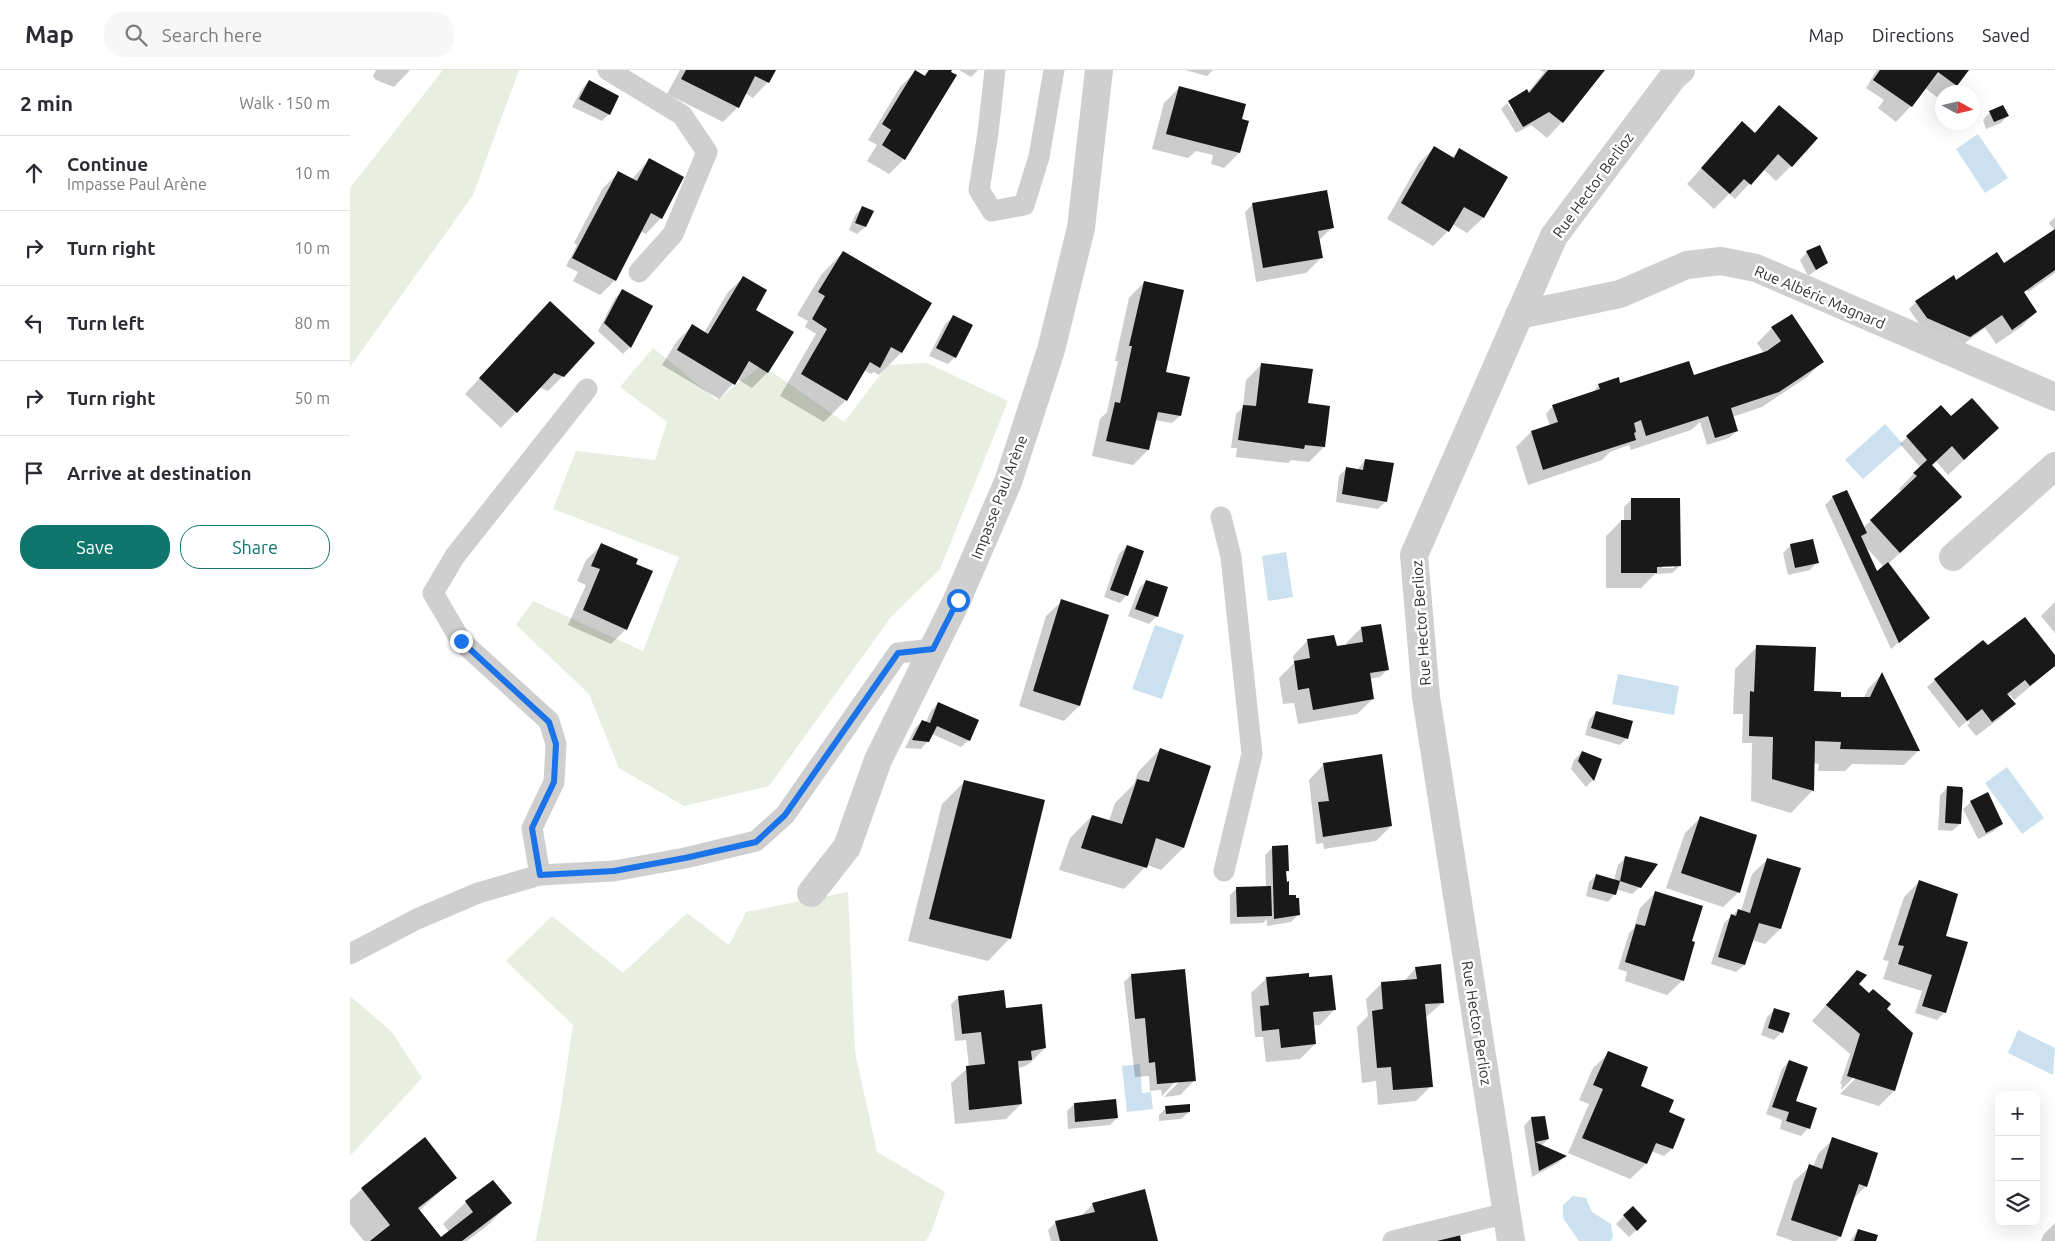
<!DOCTYPE html>
<meta charset="utf-8">
<style>
:root{--surface:#fff;--page:#f7f7f7;--text:#2b2b33;--muted:#7c7c81;--line:#e1e1e2;--accent:#0f766e}
body{margin:0;font-family:Ubuntu,sans-serif;background:var(--page);color:var(--text)}
.controls{position:absolute;right:15px;bottom:15px;display:grid;overflow:hidden;border-radius:10px;box-shadow:0 5px 20px #0002}
.controls button{width:45px;height:45px;display:grid;place-items:center;padding:0;border:0;border-bottom:1px solid var(--line);background:var(--surface);color:var(--text);font:25px sans-serif}
.compass{position:absolute;left:1585px;top:15px;width:45px;height:45px;border-radius:50%;background:var(--surface);box-shadow:0 5px 20px #0002;rotate:98deg}
.stop{position:absolute;width:15px;height:15px;margin:-11px;border:4px solid #1a73e8;border-radius:50%;background:#fff}
.stop.end{background:#1a73e8;border-color:#fff;box-shadow:0 1px 5px #0008}
.list{margin:0;padding:0;list-style:none}
h2{display:flex;justify-content:space-between;align-items:center;height:65px;margin:0;padding:0 20px;font-size:21px}
h2 small{font-size:16px;font-weight:400;color:var(--muted)}
.list li{display:grid;grid-template-columns:32px 1fr auto;gap:15px;align-items:center;box-sizing:border-box;height:75px;padding:0 20px;border-top:1px solid var(--line)}
.list b{display:block;font-size:19px;white-space:nowrap}
.list p{margin:0;font-size:16px;white-space:nowrap;color:var(--muted)}
.list em{font-size:16px;font-style:normal;color:var(--muted)}
.actions{display:flex;gap:10px;padding:15px 20px}
.actions a{flex:1;padding:11px 0;border:1px solid var(--accent);border-radius:20px;text-align:center;font-size:18px;color:var(--accent)}
.actions .main{background:var(--accent);color:#fff}
.icon{flex:none;width:28px;height:28px;fill:none;stroke:currentColor;stroke-width:2;stroke-linecap:round;stroke-linejoin:round}
.map{position:relative;flex:none;width:1705px;height:1171px;overflow:hidden}
header{display:flex;align-items:center;gap:30px;box-sizing:border-box;height:70px;padding:0 25px;background:var(--surface);border-bottom:1px solid var(--line)}
header strong{font-size:24px}
nav{display:flex;gap:28px;margin-inline-start:auto;font-size:18px}
.search{width:350px;height:45px;background:var(--page);display:flex;align-items:center;gap:12px;box-sizing:border-box;padding:0 18px;border-radius:20px;color:var(--muted);font-size:19px}
main{display:flex}
aside{flex:1;background:var(--surface)}
.map>svg:first-child{display:block}
.green{fill:#e8efe0}
.water{fill:#cce1f0}
.shadow{fill:#0003;fill-rule:evenodd}
.building{fill:#191919}
.lines{fill:none;stroke-linecap:round;stroke-linejoin:round}
.lane{stroke:#cfcfcf;stroke-width:21}
.street{stroke:#cfcfcf;stroke-width:28}
.route{stroke:#1a73e8;stroke-width:6}
.labels{text-anchor:middle;dominant-baseline:central;stroke-width:5;stroke-linejoin:round;paint-order:stroke}
.street-label{font-size:15px;fill:#323232;stroke:#fff}
</style>
<header>
<strong>Map</strong>
<div class="search"><svg class="icon" aria-label="search" viewBox="0 0 24 24"><circle cx="10" cy="10" r="6"/><path d="M15 15l6 6"/></svg>Search here</div>
<nav><a>Map</a><a>Directions</a><a>Saved</a></nav>
</header>
<main>
<aside>
<h2>2 min<small>Walk · 150 m</small></h2>
<ul class="list">
<li><svg class="icon" aria-label="ahead" viewBox="0 0 24 24"><path d="M12 20V5M6 11l6-6 6 6"/></svg><div><b>Continue</b><p>Impasse Paul Arène</p></div><em>10 m</em></li>
<li><svg class="icon" aria-label="right" viewBox="0 0 24 24"><path d="M7 20v-9h11M14 6l5 5-5 5"/></svg><div><b>Turn right</b></div><em>10 m</em></li>
<li><svg class="icon" aria-label="left" viewBox="0 0 24 24"><path d="M17 20v-9H6M10 6l-5 5 5 5"/></svg><div><b>Turn left</b></div><em>80 m</em></li>
<li><svg class="icon" aria-label="right" viewBox="0 0 24 24"><path d="M7 20v-9h11M14 6l5 5-5 5"/></svg><div><b>Turn right</b></div><em>50 m</em></li>
<li><svg class="icon" aria-label="arrive" viewBox="0 0 24 24"><path d="M6 21V4h12l-3 4 3 4H6"/></svg><div><b>Arrive at destination</b></div></li>
</ul>
<div class="actions"><a class="main">Save</a><a>Share</a></div>
</aside>
<div class="map">
<svg width="1705" height="1171" viewBox="0 0 1705 1171">
<rect width="100%" height="100%" fill="#fff"/>
<g class="green">
<path d="M93 0H169L123 125 0 297V118Z"/>
<path d="M303 278 367 330 412 295 494 352 538 295 577 293 658 331 590 499 541 547 419 716 334 736 269 698 239 624 166 555 183 531 293 581 329 487 203 439 226 381 305 390 317 352 270 317Z"/>
<path d="M498 822 505 982 527 1082 595 1122 582 1160 576 1171H183L186 1170 210 1042 223 955 156 891 202 846 273 903 337 843 379 875 396 842Z"/>
<path d="M0 926 41 961 72 1008 0 1086Z"/>
</g>
<g class="water">
<path d="M1628 64 1658 108 1635 123 1606 79Z"/>
<path d="M1535 354 1553 374 1513 409 1495 390Z"/>
<path d="M936 482 943 527 918 531 912 486Z"/>
<path d="M805 555 834 565 812 629 782 619Z"/>
<path d="M1268 604 1329 616 1324 645 1262 634Z"/>
<path d="M1657 697 1694 748 1672 764 1635 713Z"/>
<path d="M1668 960 1705 978 1703 1005 1658 983Z"/>
<path d="M790 994 792 1023 801 1022 803 1039 777 1042 772 996Z"/>
<path d="M1223 1126 1236 1128 1242 1142 1261 1154 1263 1166 1261 1171H1229L1213 1148V1135Z"/>
</g>
<g class="shadow">
<path d="M26 0H60L44 17 26 10 23 6Z"/>
<path d="M330 0H424L418 12 403 28 395 23 388 37 373 52 317 24Z"/>
<path d="M578 0H601L554 89 539 104 517 91 527 75 518 70 550 17 565 2 573 7Z"/>
<path d="M609 0H628L621 7Z"/>
<path d="M835 0H863L857 6Z"/>
<path d="M1190 0H1253L1212 52 1197 68 1181 55 1166 63 1151 39 1157 33 1163 42 1164 40 1194 2Z"/>
<path d="M1527 0H1618L1599 22H1592L1591 30 1575 18 1561 36 1546 52 1528 38 1534 30 1516 18Z"/>
<path d="M239 11 259 44 252 51 222 37 232 19Z"/>
<path d="M829 18 890 50 889 83 874 98 861 94 863 85 846 81 838 88 802 79 814 33Z"/>
<path d="M1429 36 1441 96 1426 111 1413 99 1385 129 1379 124 1364 139 1337 114 1392 53 1404 64Z"/>
<path d="M1640 42 1658 45 1651 53 1636 59 1633 50Z"/>
<path d="M1084 78 1102 87 1110 80 1157 107 1133 148 1117 163 1102 154 1098 161 1083 176 1037 149 1069 93Z"/>
<path d="M299 90 311 148 296 164 291 161 265 210 250 225 223 211 228 202 216 196 227 175 224 173 253 118 268 103 281 110Z"/>
<path d="M976 121 982 158 968 171 971 188 956 203 906 212 895 142 902 135Z"/>
<path d="M513 137 522 142 515 157 507 164 499 160 505 145Z"/>
<path d="M1705 147V203L1678 222 1677 220 1673 223 1686 242 1671 257 1646 274 1635 258 1611 276 1570 255 1559 239 1566 232 1606 211 1654 195 1705 161 1699 153Z"/>
<path d="M493 182 551 283 529 305 524 302 521 304 514 300 496 330 474 352 430 326 466 264 455 257 458 251 447 245 471 205Z"/>
<path d="M1457 182 1477 192 1458 206 1450 190Z"/>
<path d="M394 207 404 240 442 262 417 303 402 318 387 309 369 329 312 295 327 271 342 256 354 263 378 222Z"/>
<path d="M794 212 815 303 830 346 822 353 805 350 798 380 783 395 742 386 750 349 757 342 768 291H765L779 228Z"/>
<path d="M273 221 301 236 280 277 273 284 248 261 265 228Z"/>
<path d="M603 247 605 287 598 294 579 286 595 254Z"/>
<path d="M185 248 213 306 198 321 189 317 151 358 115 324Z"/>
<path d="M1422 258 1472 292 1457 307 1412 337 1382 347 1387 361 1379 368 1357 375 1350 352 1341 360 1281 380 1279 375 1260 382 1252 390 1178 415 1166 377 1181 362 1200 356 1196 344 1203 336 1242 323 1249 315H1270L1343 307 1414 283 1407 273Z"/>
<path d="M912 294 957 334 974 377 959 392 941 390 938 393 886 387 887 378H881L886 344 893 337 896 310Z"/>
<path d="M1557 367 1632 373 1598 405 1585 390 1580 395 1610 427 1538 494 1578 548 1541 579 1475 435 1483 427 1513 458 1552 421 1549 419 1570 397 1550 374ZM1515 476 1534 497 1527 503Z"/>
<path d="M1015 390 1036 431 1028 439 986 432 989 406 997 398 1007 400Z"/>
<path d="M1282 429 1330 496 1322 503 1305 504 1291 518H1256V466L1271 451H1274V437ZM1312 495H1324V498H1312Z"/>
<path d="M252 475 276 559 261 574 218 555 236 515 227 511 236 490Z"/>
<path d="M1441 475 1467 492 1460 500 1438 505 1433 483Z"/>
<path d="M777 476V525L770 533 754 527 769 484Z"/>
<path d="M796 511 807 546 799 554 778 546 789 518Z"/>
<path d="M712 531 729 636 714 651 669 636 696 546Z"/>
<path d="M1705 532V563L1691 546Z"/>
<path d="M1011 558 1037 600 1030 607 1019 609 1023 629 1007 644 948 654 944 633 933 634 929 608 944 593 943 586 958 570 986 578 997 576 996 573Z"/>
<path d="M1407 577 1463 623 1489 628 1513 629 1518 619 1532 604 1569 680 1554 695 1502 694 1495 701H1468L1469 694 1463 693V720L1441 743 1401 731 1402 673H1392L1393 644H1383L1385 599Z"/>
<path d="M1638 577 1705 587V596L1664 630 1660 625 1658 627 1664 634 1649 649 1626 666 1617 655 1620 653 1618 650 1609 658 1577 617 1585 610Z"/>
<path d="M588 633 619 670 611 677 582 664 578 671 571 679 555 678 565 658 572 651 576 652 581 641Z"/>
<path d="M1246 642 1277 668 1270 675 1235 665 1239 650Z"/>
<path d="M810 679 833 778 811 800 797 795 774 819 709 800 720 768 742 746 759 751 765 733 784 714 788 702Z"/>
<path d="M1232 682 1250 689 1243 710 1236 717 1221 699 1224 690Z"/>
<path d="M974 694 1041 756 1026 771 974 779 973 773 966 774 959 710Z"/>
<path d="M614 712 660 868 638 891 558 871 592 734Z"/>
<path d="M1598 717 1610 754 1602 761 1588 760 1590 725Z"/>
<path d="M1621 732 1651 754 1644 761 1628 769 1613 739Z"/>
<path d="M1350 748 1389 822 1373 837 1316 818 1335 763Z"/>
<path d="M922 778 938 800 935 803 938 826 949 844 941 852 917 856V849L913 853 880 854V825L887 818 916 817 915 785Z"/>
<path d="M1275 788 1290 817 1282 824 1266 819 1265 824 1258 832 1236 826 1239 812 1247 805 1264 810 1268 795Z"/>
<path d="M1418 789 1430 859 1415 874 1402 870 1394 895 1386 902 1361 894 1374 853 1388 840 1391 841 1402 804Z"/>
<path d="M1569 812 1594 867 1616 873 1594 943 1587 950 1565 943 1572 921 1533 909 1539 891 1533 890 1554 827Z"/>
<path d="M1305 823 1340 872 1333 910 1317 925 1275 911 1277 902 1268 899 1279 863 1284 858 1290 838Z"/>
<path d="M1066 898 1092 933 1075 948 1081 1016 1066 1031 1028 1035 1026 1011 1012 1013 1007 957 1018 946 1016 929 1032 913 1053 912Z"/>
<path d="M781 905 845 1010 830 1025 814 1027 830 1011H826L812 1026 811 1020 800 1021 799 1006 785 1007 774 912Z"/>
<path d="M917 908H958L985 939 970 955H963L965 974 950 989 916 992 913 967H905L901 923Z"/>
<path d="M1508 914 1562 963 1544 1021 1529 1036 1490 1024 1509 1005 1508 1003 1491 1020 1492 1014H1490L1500 984 1462 951 1492 917Z"/>
<path d="M609 927 695 978 680 993 673 997 667 998 671 1034 656 1049 605 1054 601 1013 619 997 616 970 605 971 601 934Z"/>
<path d="M1424 940 1432 962 1424 970 1411 965 1417 947Z"/>
<path d="M1259 983 1289 1016 1317 1043 1333 1050 1322 1079 1314 1086 1301 1081 1296 1094 1280 1109 1218 1083 1239 1034 1229 1030 1243 998Z"/>
<path d="M1439 991 1444 1032 1458 1058 1451 1066 1430 1059 1432 1050 1416 1044 1432 999Z"/>
<path d="M724 1034 767 1048 760 1055 718 1059 717 1041Z"/>
<path d="M816 1038 839 1042 831 1049 809 1051V1045Z"/>
<path d="M1181 1048 1198 1069 1191 1076 1215 1086 1208 1093 1182 1107 1174 1056Z"/>
<path d="M1483 1069 1516 1116 1503 1129 1490 1167 1486 1171H1443L1426 1165 1444 1111 1460 1096 1463 1097 1468 1084Z"/>
<path d="M105 1108 69 1141 91 1168 99 1162 93 1154 116 1132 143 1112 160 1133 138 1155 117 1171H14L0 1154V1130L12 1119Z"/>
<path d="M743 1134 807 1171H701L698 1160 705 1153 729 1148Z"/>
<path d="M1283 1137 1296 1151 1279 1167 1266 1154Z"/>
<path d="M1705 1153V1171H1691L1694 1164Z"/>
<path d="M1508 1160 1524 1171H1500Z"/>
</g>
<g class="building">
<path d="M336 0H426L419 13 405 6 389 38 331 9Z"/>
<path d="M565 0 575 6 579 0H602L601 2 607 5 555 90 532 75 541 60 532 54Z"/>
<path d="M1198 0H1255L1213 53 1199 42 1173 57 1158 31 1177 19 1179 23Z"/>
<path d="M1530 0H1619L1607 16 1588 2 1562 37 1523 10Z"/>
<path d="M239 10 269 26 260 45 229 29Z"/>
<path d="M829 16 896 34 892 49 899 51 890 83 816 64Z"/>
<path d="M1429 35 1468 68 1442 97 1428 84 1401 115 1394 109 1380 124 1351 98 1392 51 1405 63Z"/>
<path d="M1653 35 1659 46 1644 52 1639 41Z"/>
<path d="M1084 76 1104 88 1109 78 1158 107 1134 148 1114 137 1099 162 1051 133Z"/>
<path d="M299 88 334 107 312 149 301 143 266 211 222 188 268 101 287 111Z"/>
<path d="M977 120 984 158 968 161 973 188 913 198 902 133Z"/>
<path d="M512 136 524 141 516 157 505 153Z"/>
<path d="M1705 159V200L1674 222 1687 242 1662 260 1652 245 1620 267 1577 248 1565 231 1604 205 1606 210 1647 182 1654 193Z"/>
<path d="M1470 175 1478 193 1466 200 1456 181Z"/>
<path d="M493 181 582 233 552 283 541 277 530 298 520 292 497 331 451 304 477 259 462 249 475 226 468 222Z"/>
<path d="M393 206 417 220 406 240 444 262 418 303 399 291 385 315 327 280 342 254 358 264Z"/>
<path d="M794 211 834 220 816 302 840 307 831 346 808 342 799 380 756 371 765 332 770 333 782 276H779Z"/>
<path d="M272 219 303 236 281 278 254 253Z"/>
<path d="M200 231 245 273 214 307 204 303 167 343 129 308Z"/>
<path d="M1442 244 1474 292 1429 322 1381 338 1388 361 1365 368 1358 346 1296 366 1291 350 1284 353 1286 362 1284 363 1286 370 1193 400 1181 361 1208 352 1202 335 1250 319 1248 314 1269 307 1270 313 1339 291 1344 305 1417 281 1431 271 1421 257Z"/>
<path d="M603 245 623 255 606 288 586 278Z"/>
<path d="M911 293 963 299 958 333 980 336 975 377 955 375 954 379 888 370 893 335 906 336Z"/>
<path d="M1622 328 1649 358 1614 390 1602 376 1582 395 1612 427 1550 483 1520 450 1567 406 1563 403 1577 390 1556 366 1591 335 1601 346Z"/>
<path d="M1015 389 1044 393 1037 432 992 424 996 397 1013 400Z"/>
<path d="M1497 420 1517 463 1511 466 1527 501 1538 492 1580 548 1549 573 1482 426Z"/>
<path d="M1281 428H1330L1331 496 1307 497V503H1271V450H1281Z"/>
<path d="M1463 469 1469 493 1445 498 1440 474Z"/>
<path d="M251 473 288 489 286 494 303 501 277 560 233 540 250 499 241 496Z"/>
<path d="M777 475 794 481 778 526 760 520Z"/>
<path d="M796 510 818 517 808 547 785 539Z"/>
<path d="M711 529 759 545 730 636 683 621Z"/>
<path d="M1675 547 1705 585V596L1680 616 1675 610 1657 624 1666 634 1642 652 1632 639 1617 651 1584 609 1633 570 1638 575Z"/>
<path d="M1031 554 1039 600 1020 603 1024 629 963 640 959 618 948 620 944 591 960 588 957 569 984 565 987 576 1013 572 1011 557Z"/>
<path d="M1406 575 1466 577 1464 621 1491 622V627H1520L1532 602 1570 681 1490 679 1491 672 1465 671 1464 721 1422 709 1423 667 1399 666 1400 621 1404 622Z"/>
<path d="M588 632 629 650 620 671 587 656 579 672 562 670 572 650 580 653Z"/>
<path d="M1246 641 1283 651 1278 669 1241 658Z"/>
<path d="M810 678 861 696 834 778 806 768 797 798 731 778 742 745 772 754 787 709 799 712Z"/>
<path d="M1232 681 1252 689 1244 711 1228 691Z"/>
<path d="M1032 684 1042 756 973 767 968 732 979 731 973 693Z"/>
<path d="M614 710 695 730 661 869 579 849Z"/>
<path d="M1597 716 1612 717 1613 720 1611 754 1595 753Z"/>
<path d="M1638 722 1653 754 1636 763 1620 731Z"/>
<path d="M1350 746 1407 765 1390 823 1331 803Z"/>
<path d="M938 775 939 801H936L937 812 939 811V825H946V828H949L950 845 924 849 922 776Z"/>
<path d="M1275 786 1308 794 1291 818 1270 811 1266 825 1242 819 1246 804 1270 811Z"/>
<path d="M1417 788 1451 798 1431 859 1409 853 1395 895 1368 887 1381 844 1386 846 1388 839 1400 843Z"/>
<path d="M1569 810 1608 824 1596 866 1618 872 1596 943 1572 936 1582 905 1548 894 1554 876 1548 875Z"/>
<path d="M921 816 922 846 887 847 886 817Z"/>
<path d="M1305 821 1353 836 1342 871 1345 872 1334 911 1275 892 1286 854 1295 856Z"/>
<path d="M1091 894 1094 933 1075 934 1083 1017 1043 1020 1041 997 1027 998 1022 941 1033 939 1031 912 1067 909 1065 897Z"/>
<path d="M835 899 846 1011 807 1014 805 992 799 993 795 948 785 949 781 904Z"/>
<path d="M1507 900 1517 905 1509 914 1519 923 1523 919 1541 934 1537 939 1563 963 1545 1021 1497 1006 1510 964 1476 935Z"/>
<path d="M959 903V907L982 905 986 940 963 942 966 974 931 978 929 959 912 961 910 936 919 935 916 907Z"/>
<path d="M654 920 656 938 692 934 696 978 681 981 682 990 668 991 672 1034 619 1040 616 996 635 994 631 962 612 964 608 926Z"/>
<path d="M1424 938 1440 943 1433 963 1418 958Z"/>
<path d="M1258 981 1298 997 1291 1016 1324 1030 1319 1042 1335 1049 1323 1079 1306 1073 1297 1094 1232 1068 1253 1019 1243 1015Z"/>
<path d="M1439 990 1458 997 1446 1031 1467 1038 1460 1059 1436 1051 1439 1042 1422 1037Z"/>
<path d="M766 1029 768 1048 725 1052 724 1033Z"/>
<path d="M840 1034V1042L816 1044 815 1036Z"/>
<path d="M1195 1046 1199 1069 1185 1072 1217 1086 1189 1101 1181 1047Z"/>
<path d="M75 1067 107 1108 68 1138 91 1167 123 1142 115 1131 143 1110 162 1133 112 1171H20L40 1155 11 1118Z"/>
<path d="M1482 1067 1528 1083 1517 1117 1509 1114 1491 1167 1441 1150 1459 1094 1472 1099Z"/>
<path d="M795 1119 808 1171H710L705 1151 745 1142 742 1133Z"/>
<path d="M1283 1136 1297 1151 1287 1161 1273 1145Z"/>
<path d="M1508 1159 1528 1165 1526 1171H1504Z"/>
<path d="M1110 1165 1111 1171H1084Z"/>
</g>
<g class="lines">
<g class="lane">
<path d="M258 0 332 45 357 82 323 164 289 202"/>
<path d="M645 0 638 63 629 120 642 141 674 135 689 87 704 0"/>
<path d="M871 447 881 487 902 684 874 801"/>
<path d="M190 805 182 758 204 712 206 674 199 651 111 571 83 523 105 486 237 319"/>
<path d="M0 884 67 849 128 823 190 805 264 801 335 788 406 771 435 745 548 583 583 579"/>
<path d="M1043 1171 1157 1143"/>
</g>
<g class="street">
<path d="M1169 245 1270 224 1337 195 1371 191 1406 198 1705 327"/>
<path d="M1603 487 1705 396"/>
<path d="M461 823 497 777 528 690 607 530 658 412 701 280 731 158 749 0"/>
<path d="M1161 1171 1076 627 1064 485 1204 166 1323 7 1331 0"/>
</g>
</g>
<g class="lines">
<path class="route" d="M111 571 199 652 206 674 204 712 182 758 190 805 264 801 335 788 406 772 435 745 548 583 583 579 608 530"/>
</g>
<g class="labels">
<g class="street-label">
<text transform="translate(1243 115) rotate(-54)">Rue Hector Berlioz</text>
<text transform="translate(1470 227) rotate(23)">Rue Albéric Magnard</text>
<text transform="translate(649 427) rotate(-69)">Impasse Paul Arène</text>
<text transform="translate(1071 553) rotate(-94)">Rue Hector Berlioz</text>
<text transform="translate(1127 953) rotate(81)">Rue Hector Berlioz</text>
</g>
</g>
</svg>
<div class="controls">
<button>+</button>
<button>−</button>
<button><svg class="icon" aria-label="layers" viewBox="0 0 24 24"><path d="M12 4l9 5-9 5-9-5zM3 14l9 5 9-5"/></svg></button>
</div>
<svg class="compass" viewBox="-18 -18 36 36"><path d="M0-13l5 13h-10z" fill="#e53935"/><path d="M0 13l5-13h-10z" fill="#7c7c81"/></svg>
<div class="stop" style="left:608px;top:530px"></div>
<div class="stop end" style="left:111px;top:571px"></div>
</div>
</main>
